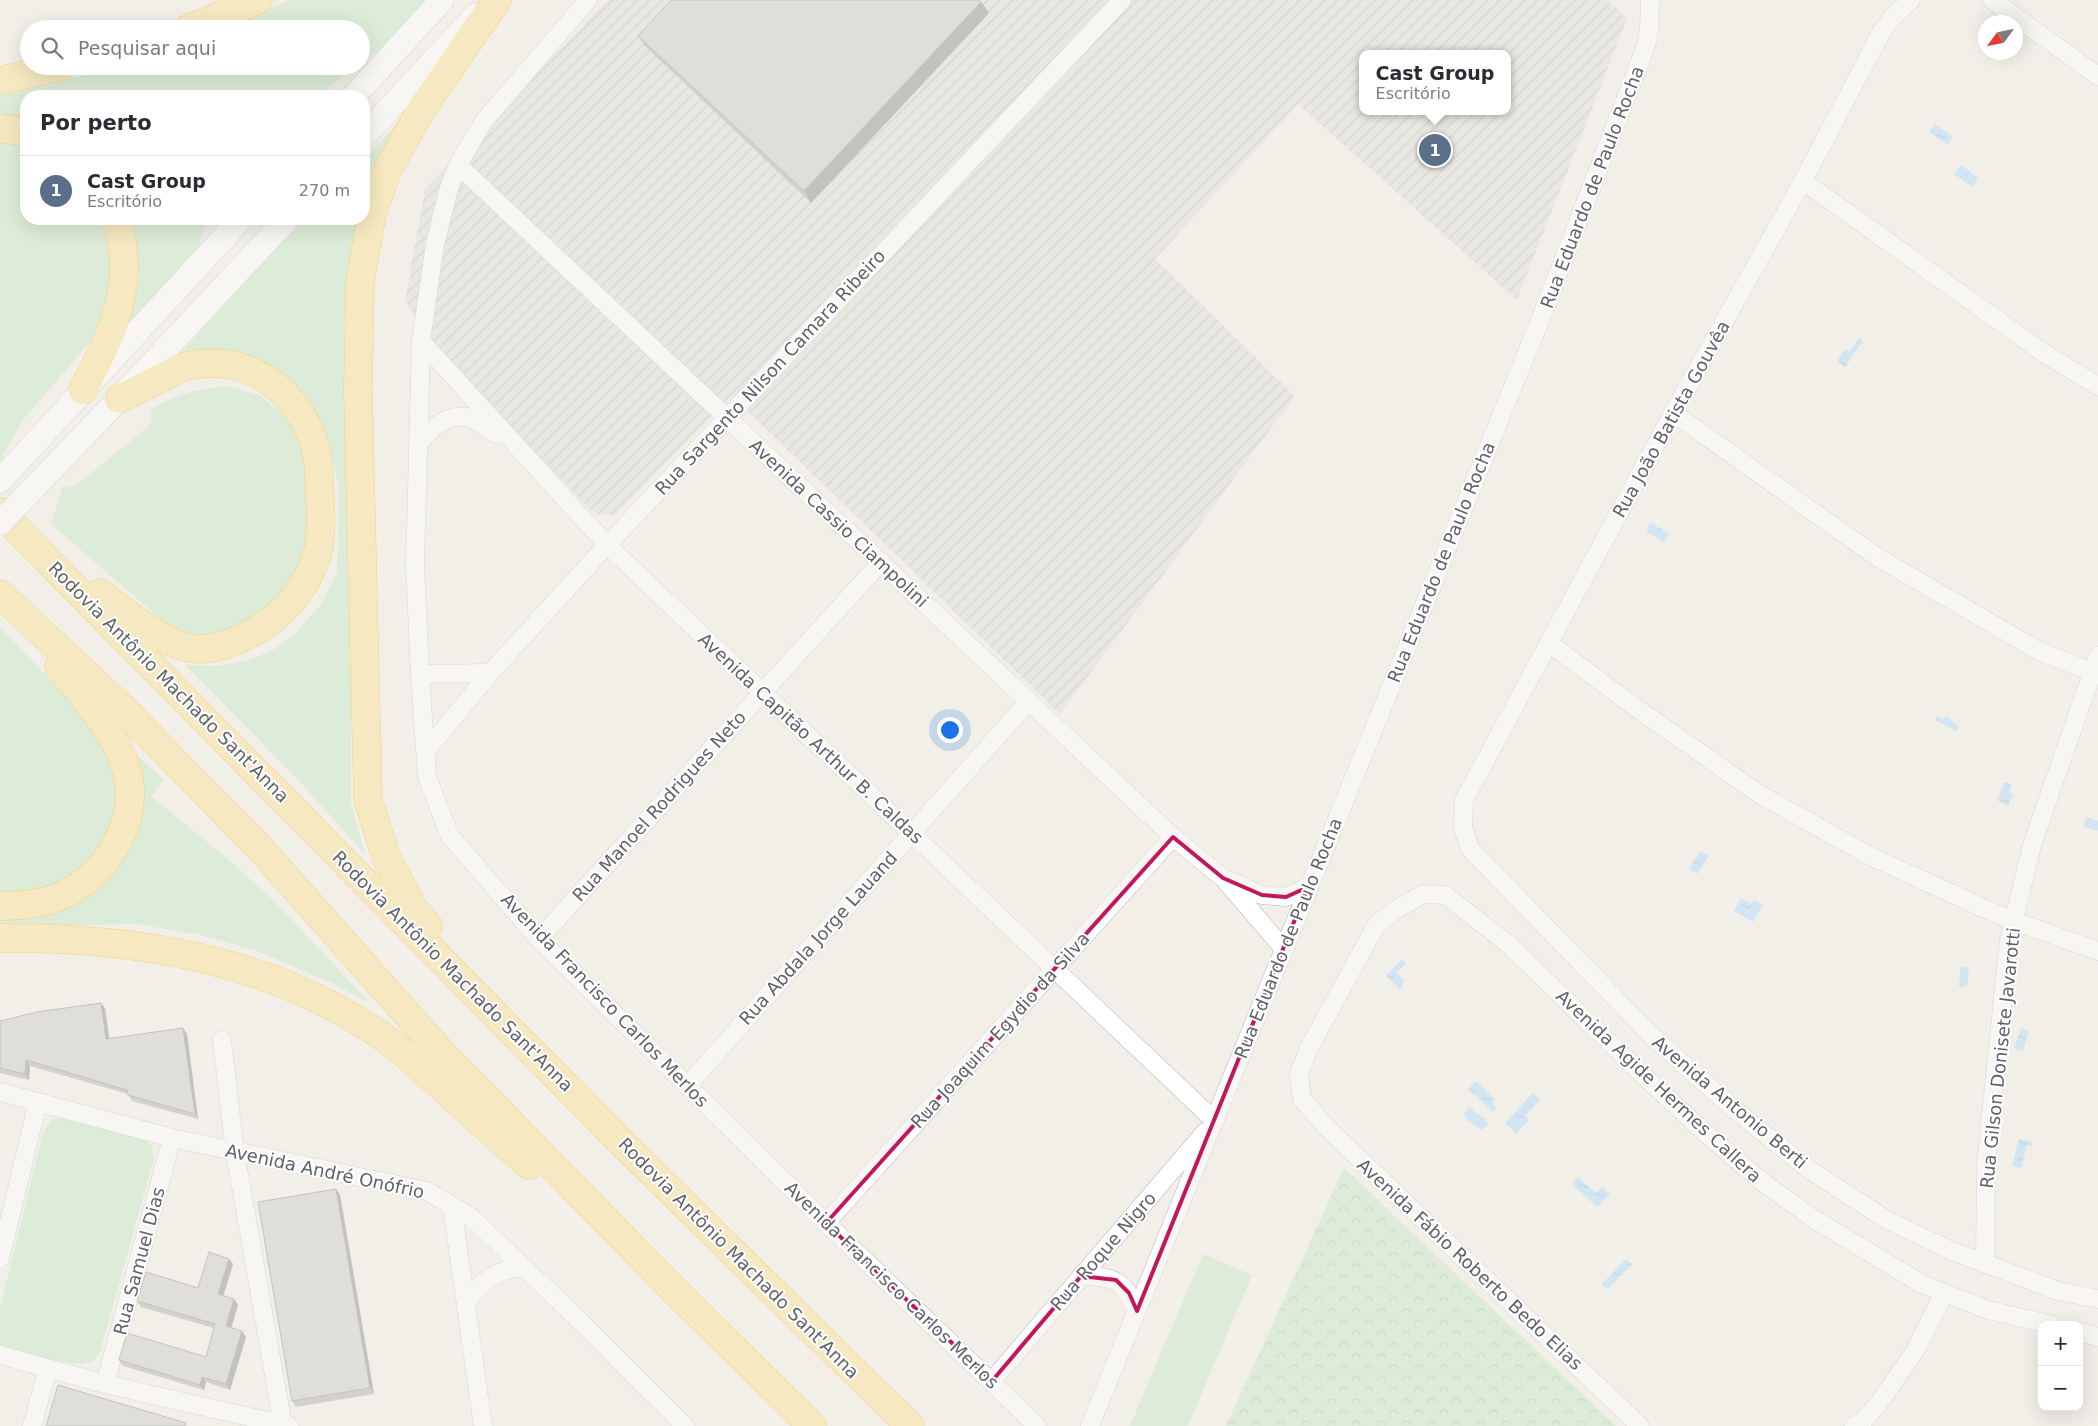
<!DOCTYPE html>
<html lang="pt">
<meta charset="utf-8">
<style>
:root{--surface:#fff;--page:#f7f7f7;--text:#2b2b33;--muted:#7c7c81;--line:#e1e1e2;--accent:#0b8043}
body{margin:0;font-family:"DejaVu Sans",sans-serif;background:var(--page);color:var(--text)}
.controls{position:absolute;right:15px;bottom:15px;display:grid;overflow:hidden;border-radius:10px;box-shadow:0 5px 20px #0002}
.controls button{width:45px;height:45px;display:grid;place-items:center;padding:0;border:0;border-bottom:1px solid var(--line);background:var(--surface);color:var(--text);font:25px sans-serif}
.compass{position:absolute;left:1978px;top:15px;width:45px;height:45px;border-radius:50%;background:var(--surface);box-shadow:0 5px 20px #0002;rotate:237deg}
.you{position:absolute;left:949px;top:729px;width:18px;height:18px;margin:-12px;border:4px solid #fff;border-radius:50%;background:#1a73e8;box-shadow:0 0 0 8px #1a73e833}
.badge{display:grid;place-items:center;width:32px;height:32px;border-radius:50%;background:var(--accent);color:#fff;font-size:16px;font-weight:700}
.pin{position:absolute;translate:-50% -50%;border:2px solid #fff;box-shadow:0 1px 5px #0006}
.popup{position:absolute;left:1359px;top:50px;width:152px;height:65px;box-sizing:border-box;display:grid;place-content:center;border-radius:10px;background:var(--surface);filter:drop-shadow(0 1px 4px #0005);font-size:16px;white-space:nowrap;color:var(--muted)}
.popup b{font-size:19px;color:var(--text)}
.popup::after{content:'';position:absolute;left:50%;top:100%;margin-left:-10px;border:10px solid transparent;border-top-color:var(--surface)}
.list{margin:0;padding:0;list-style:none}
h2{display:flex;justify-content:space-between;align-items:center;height:65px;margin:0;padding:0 20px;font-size:21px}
h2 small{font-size:16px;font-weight:400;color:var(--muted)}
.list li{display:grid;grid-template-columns:32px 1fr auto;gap:15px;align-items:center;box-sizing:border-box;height:70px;padding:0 20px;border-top:1px solid var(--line)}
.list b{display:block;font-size:19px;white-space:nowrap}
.list p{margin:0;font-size:16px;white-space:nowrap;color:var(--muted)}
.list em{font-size:16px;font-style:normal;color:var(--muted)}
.icon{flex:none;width:28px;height:28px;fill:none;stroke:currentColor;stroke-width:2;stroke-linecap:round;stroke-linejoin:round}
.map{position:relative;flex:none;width:2098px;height:1426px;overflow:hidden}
.search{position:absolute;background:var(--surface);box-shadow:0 5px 20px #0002;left:20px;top:20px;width:350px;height:55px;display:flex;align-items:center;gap:12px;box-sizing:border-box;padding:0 18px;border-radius:28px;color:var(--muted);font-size:19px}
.panel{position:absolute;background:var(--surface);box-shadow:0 5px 20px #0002;left:20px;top:90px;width:350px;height:135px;border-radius:20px}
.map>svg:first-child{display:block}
.industrial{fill:url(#industrial-furrows);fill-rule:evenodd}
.grass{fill:#c5e8c5}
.park{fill:url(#park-crowns)}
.water{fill:url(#water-ripples)}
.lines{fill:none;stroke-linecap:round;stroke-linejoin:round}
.street-casing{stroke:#b5b8bc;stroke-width:19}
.secondary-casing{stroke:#b6babf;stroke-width:25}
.highway-casing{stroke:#f9ab00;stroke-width:29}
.street{stroke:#fff;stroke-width:18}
.secondary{stroke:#fff;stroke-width:24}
.highway{stroke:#fde293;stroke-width:28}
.secondary-bridge-casing{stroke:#b6babf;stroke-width:25;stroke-linecap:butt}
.secondary-bridge{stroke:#fff;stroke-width:24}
.wall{fill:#afaea9}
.shaded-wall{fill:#8f8d8a}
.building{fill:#cccac5;stroke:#8f8d8a}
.marked{fill:none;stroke:#c2185b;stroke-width:4;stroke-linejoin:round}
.labels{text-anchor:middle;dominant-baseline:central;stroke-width:4;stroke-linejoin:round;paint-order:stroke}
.street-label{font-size:18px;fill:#5f6368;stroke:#fff}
</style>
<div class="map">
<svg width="2098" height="1426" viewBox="0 0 2098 1426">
<defs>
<pattern id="industrial-furrows" width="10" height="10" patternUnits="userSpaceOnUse" patternTransform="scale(1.25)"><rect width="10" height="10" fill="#e0deda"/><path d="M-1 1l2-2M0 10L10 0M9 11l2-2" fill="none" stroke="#b9b8b5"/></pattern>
<pattern id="park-crowns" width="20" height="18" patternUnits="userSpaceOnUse" patternTransform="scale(1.25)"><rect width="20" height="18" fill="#c5e8c5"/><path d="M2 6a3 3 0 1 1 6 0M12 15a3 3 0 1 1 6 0" fill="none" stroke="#a3c0a4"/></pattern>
<pattern id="water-ripples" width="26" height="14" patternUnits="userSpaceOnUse" patternTransform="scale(1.25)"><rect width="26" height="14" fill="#aadaff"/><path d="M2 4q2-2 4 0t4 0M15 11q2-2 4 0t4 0" fill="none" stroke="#8eb4d2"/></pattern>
</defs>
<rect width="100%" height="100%" fill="#f1efe8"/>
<path class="industrial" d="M608 0H1608L1627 19 1517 300 1298 104 1155 259 1295 396 1060 714 732 396 615 515 595 514 441 356 405 301 425 189ZM1362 54H1508V111H1362Z"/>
<g class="grass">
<path d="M289 0H437L415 23 361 63V29H223Z"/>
<path d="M122 66H357L316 96H26V120L0 116V96Z"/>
<path d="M439 75 364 216V161Z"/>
<path d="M0 137 26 143V219H105L115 251 112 290 95 336 23 420 0 461Z"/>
<path d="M128 219H206L198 251 124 329 138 285 134 248Z"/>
<path d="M306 219H363L349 272 344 322 351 601V803L365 854 290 771 185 665 218 666 249 660 275 649 295 634 322 603 337 572 339 491 329 440 307 401 283 379 165 370 281 243Z"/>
<path d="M229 386 261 396 291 422 308 459V561L294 587 244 624 211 637 180 636 51 524 62 488 78 484 150 425 151 410C175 393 200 389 229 386Z"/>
<path d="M0 627 103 735 120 782 111 837 65 886 0 897Z"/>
<path d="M137 755 164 780 151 796 229 860 272 899 369 1002 334 984 260 952 201 935 136 924 0 927V912L77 901 112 875 143 812Z"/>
<path d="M67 1117 143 1137 152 1146 154 1158 100 1352C98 1355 95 1359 92 1361 76 1370 18 1351 0 1345V1307L43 1133 51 1120Z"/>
<path d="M1203 1254 1252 1275 1188 1426H1130Z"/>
</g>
<path class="park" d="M1344 1168 1616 1426H1226Z"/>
<g class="water">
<path d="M1935 124 1953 137 1947 145 1929 132Z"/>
<path d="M1961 165 1978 178 1972 187 1954 174Z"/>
<path d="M1859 338 1863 341 1845 367 1837 361 1845 349 1849 352Z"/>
<path d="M1650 523 1669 533 1664 542 1646 532Z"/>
<path d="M1937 716 1944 719 1946 717 1951 719 1952 722 1959 726 1956 731 1935 720Z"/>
<path d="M2005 782 2012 785 2009 792 2013 794 2008 806 1997 800Z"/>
<path d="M2086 817 2098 821V831L2084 826Z"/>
<path d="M1700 851 1709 856 1697 874 1689 869Z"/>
<path d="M1741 898 1751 904 1754 899 1763 905 1753 922 1734 911Z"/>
<path d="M1402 959 1406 963 1396 973 1404 980 1400 989 1386 976Z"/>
<path d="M1961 966 1969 968 1967 987 1959 986Z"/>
<path d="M2021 1028 2029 1031 2023 1051 2014 1048Z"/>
<path d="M1476 1081 1495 1099 1492 1103 1497 1108 1493 1112 1468 1089Z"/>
<path d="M1533 1093 1540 1100 1525 1116 1529 1120 1516 1134 1505 1123Z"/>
<path d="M1469 1107 1486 1120 1488 1125 1481 1130 1467 1120 1464 1113Z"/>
<path d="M2019 1139 2033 1142 2032 1146 2027 1145 2021 1168 2012 1166Z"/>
<path d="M1578 1177 1596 1193 1602 1187 1610 1194 1597 1207 1572 1184Z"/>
<path d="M1626 1259 1632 1264 1608 1289 1602 1284Z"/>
</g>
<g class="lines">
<defs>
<g id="street">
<path d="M588 0 483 122 458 165 449 188 435 244 421 341 415 565 420 674 427 777 450 836 539 939 826 1223 1037 1426"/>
<path d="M1911 0 1893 17 1881 33 1803 181 1673 413 1464 800 1463 827 1470 849 1654 1038 1735 1110 1807 1168 1887 1220 1952 1251 2058 1291 2098 1299"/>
<path d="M1992 0 2098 76"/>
<path d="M458 165 1173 837 1223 878 1284 949"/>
<path d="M1803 181 2045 354 2098 386"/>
<path d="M421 341 607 545 1215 1121"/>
<path d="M1673 413 1877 557 2039 651 2098 674"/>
<path d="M418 445C430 428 451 410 473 419 481 423 489 430 497 434"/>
<path d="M1550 644 1635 707 1759 794 1870 856 1981 907 2014 921 2098 951"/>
<path d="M420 674 490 673"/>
<path d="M426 751 490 673 607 545 1122 0"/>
<path d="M1228 880 1262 895 1286 897 1308 887"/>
<path d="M539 939 881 562"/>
<path d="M222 1040 235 1152 283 1426"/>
<path d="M688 1085 1029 701"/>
<path d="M0 1092 172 1138 427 1191 471 1217 579 1320 685 1426"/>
<path d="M452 1206 483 1426"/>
<path d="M826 1223 1173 837"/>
<path d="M0 1259 38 1102"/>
<path d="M1985 1264 1986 1163 2009 940 2032 845 2098 656"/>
<path d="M1081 1276C1115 1276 1124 1281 1137 1311"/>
<path d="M466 1303C486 1278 491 1272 523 1267"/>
<path d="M2079 1332 2098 1337"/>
<path d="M0 1355 105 1384 289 1426"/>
<path d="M992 1381 1205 1132"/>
<path d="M105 1384 172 1138"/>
<path d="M32 1426 48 1369"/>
<path d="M1090 1426 1539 323 1646 46 1649 30 1650 0"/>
<path d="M1640 1426 1327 1128 1302 1099 1299 1074 1309 1048 1377 924 1397 909 1423 894 1445 895 1507 943 1646 1078 1713 1140 1765 1184 1814 1219 1922 1284 1988 1310 2052 1325"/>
<path d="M1854 1426 1864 1420 1879 1403 1915 1351 1944 1293"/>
</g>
<g id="secondary">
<path d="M354 96 442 0"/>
<path d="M364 136 475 16"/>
<path d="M49 472 119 399 287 219"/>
<path d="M0 481 241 219"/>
</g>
<g id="highway">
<path d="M188 29 258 0"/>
<path d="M0 81 61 66"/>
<path d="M0 128 26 132"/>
<path d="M83 390C105 347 124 313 124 264 123 249 122 232 115 219"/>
<path d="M0 512 627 1148 910 1426"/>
<path d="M100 593C127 613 166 649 201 649 219 649 239 640 254 632 285 614 303 592 316 558 322 540 321 517 320 498 319 483 320 464 316 449 298 390 249 353 187 366 180 367 173 372 167 375 151 383 135 391 119 399"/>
<path d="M0 594 117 703 256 844 439 1050 675 1291 812 1426"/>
<path d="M0 906C21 906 43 904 63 895 105 875 136 827 129 780 122 739 84 698 59 667"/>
<path d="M428 926 414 909 386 857 368 800 358 391 360 281 372 214 388 169 421 110 497 0"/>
<path d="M0 938C136 937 273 959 386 1039 407 1054 425 1072 444 1089 472 1114 500 1140 529 1165"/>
</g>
</defs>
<use href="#street" class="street-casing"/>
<use href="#secondary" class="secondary-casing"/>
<use href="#highway" class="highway-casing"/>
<use href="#street" class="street"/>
<use href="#secondary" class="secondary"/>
<use href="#highway" class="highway"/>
<defs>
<path id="secondary-bridge" d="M0 523 49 472"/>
</defs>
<use href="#secondary-bridge" class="secondary-bridge-casing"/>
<use href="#secondary-bridge" class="secondary-bridge"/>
</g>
<g class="wall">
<path d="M981 2 989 13 811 203 646 47 638 36Z"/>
<path d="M105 1008 109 1038 187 1034 198 1119 132 1101 128 1094 30 1066 29 1080 0 1073V1021Z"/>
<path d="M336 1189 340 1195 374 1394 296 1407 292 1401Z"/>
<path d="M229 1259 233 1264 223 1296 234 1299 238 1305 231 1328 246 1337 230 1390 206 1382 204 1390 123 1366 119 1360 206 1357 214 1328 141 1307 137 1301 198 1288Z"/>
</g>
<g class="shaded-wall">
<path d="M981 2 989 13 811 203 804 191Z"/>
<path d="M101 1003 105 1008 110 1044 106 1039Z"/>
<path d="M183 1028 187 1034 198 1119 195 1114Z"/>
<path d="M26 1060 30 1066 29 1080 25 1074Z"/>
<path d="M336 1189 340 1195 374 1394 370 1388Z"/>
<path d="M229 1259 233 1264 222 1300 218 1294Z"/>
<path d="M234 1299 238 1305 230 1332 226 1326Z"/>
<path d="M242 1331 246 1337 230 1390 226 1384Z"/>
<path d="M202 1377 206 1382 204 1390 200 1385Z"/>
</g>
<g class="building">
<path d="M671 0H979L981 2 804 191 638 36Z"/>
<path d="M101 1003 106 1039 183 1028 195 1114 128 1095 127 1090 26 1060 25 1074 0 1068V1021L37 1012Z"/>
<path d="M336 1189 370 1388 292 1401 258 1202Z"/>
<path d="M209 1252 229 1259 218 1294 234 1299 226 1326 242 1331 226 1384 202 1377 200 1385 119 1360 127 1333 206 1357 215 1324 137 1301 146 1272 198 1288Z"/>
<path d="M58 1385 186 1423 185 1426H46Z"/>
</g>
<path d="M0 0H2098V1426H0ZM1173 837 1223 878 1262 895 1286 897 1308 887 1137 1311 1129 1293 1116 1280 1081 1276 992 1381 826 1223Z" fill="#f1efe8" fill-opacity=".55" fill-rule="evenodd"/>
<path class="marked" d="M1173 837 1223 878 1262 895 1286 897 1308 887 1137 1311 1129 1293 1116 1280 1081 1276 992 1381 826 1223Z"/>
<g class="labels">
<g class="street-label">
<text transform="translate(1592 187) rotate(-69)">Rua Eduardo de Paulo Rocha</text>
<text transform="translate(770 372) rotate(-47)">Rua Sargento Nilson Camara Ribeiro</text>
<text transform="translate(1671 419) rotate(-61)">Rua João Batista Gouvêa</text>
<text transform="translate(839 523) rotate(43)">Avenida Cassio Ciampolini</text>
<text transform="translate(1441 562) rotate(-68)">Rua Eduardo de Paulo Rocha</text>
<text transform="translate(169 682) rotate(45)">Rodovia Antônio Machado Sant'Anna</text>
<text transform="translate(811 738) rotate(43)">Avenida Capitão Arthur B. Caldas</text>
<text transform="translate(659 806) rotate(-48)">Rua Manoel Rodrigues Neto</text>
<text transform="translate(818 938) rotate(-48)">Rua Abdala Jorge Lauand</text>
<text transform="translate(1288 938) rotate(-68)">Rua Eduardo de Paulo Rocha</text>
<text transform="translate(453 971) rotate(45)">Rodovia Antônio Machado Sant'Anna</text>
<text transform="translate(605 1000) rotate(46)">Avenida Francisco Carlos Merlos</text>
<text transform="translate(1000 1030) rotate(-48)">Rua Joaquim Egydio da Silva</text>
<text transform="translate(2000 1058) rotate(-84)">Rua Gilson Donisete Javarotti</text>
<text transform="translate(1659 1086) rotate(43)">Avenida Agide Hermes Callera</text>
<text transform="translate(1730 1102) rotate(40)">Avenida Antonio Berti</text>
<text transform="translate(325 1171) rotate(12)">Avenida André Onófrio</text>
<text transform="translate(1103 1251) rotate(-49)">Rua Roque Nigro</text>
<text transform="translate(739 1258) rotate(45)">Rodovia Antônio Machado Sant'Anna</text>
<text transform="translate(139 1261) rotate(-75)">Rua Samuel Dias</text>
<text transform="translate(1470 1264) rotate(43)">Avenida Fábio Roberto Bedo Elias</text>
<text transform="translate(892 1285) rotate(44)">Avenida Francisco Carlos Merlos</text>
</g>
</g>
</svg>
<div class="controls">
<button>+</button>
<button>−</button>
</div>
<svg class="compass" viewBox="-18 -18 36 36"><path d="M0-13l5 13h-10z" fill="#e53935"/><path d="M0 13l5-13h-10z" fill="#7c7c81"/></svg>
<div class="you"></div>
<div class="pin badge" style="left:1435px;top:150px;background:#5c6f8a">1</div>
<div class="popup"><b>Cast Group</b>Escritório</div>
<div class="search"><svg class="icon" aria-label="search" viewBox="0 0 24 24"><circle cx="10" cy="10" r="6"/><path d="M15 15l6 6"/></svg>Pesquisar aqui</div>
<section class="panel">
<h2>Por perto<small></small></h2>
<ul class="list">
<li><span class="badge" style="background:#5c6f8a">1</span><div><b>Cast Group</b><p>Escritório</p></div><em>270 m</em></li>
</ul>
</section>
</div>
